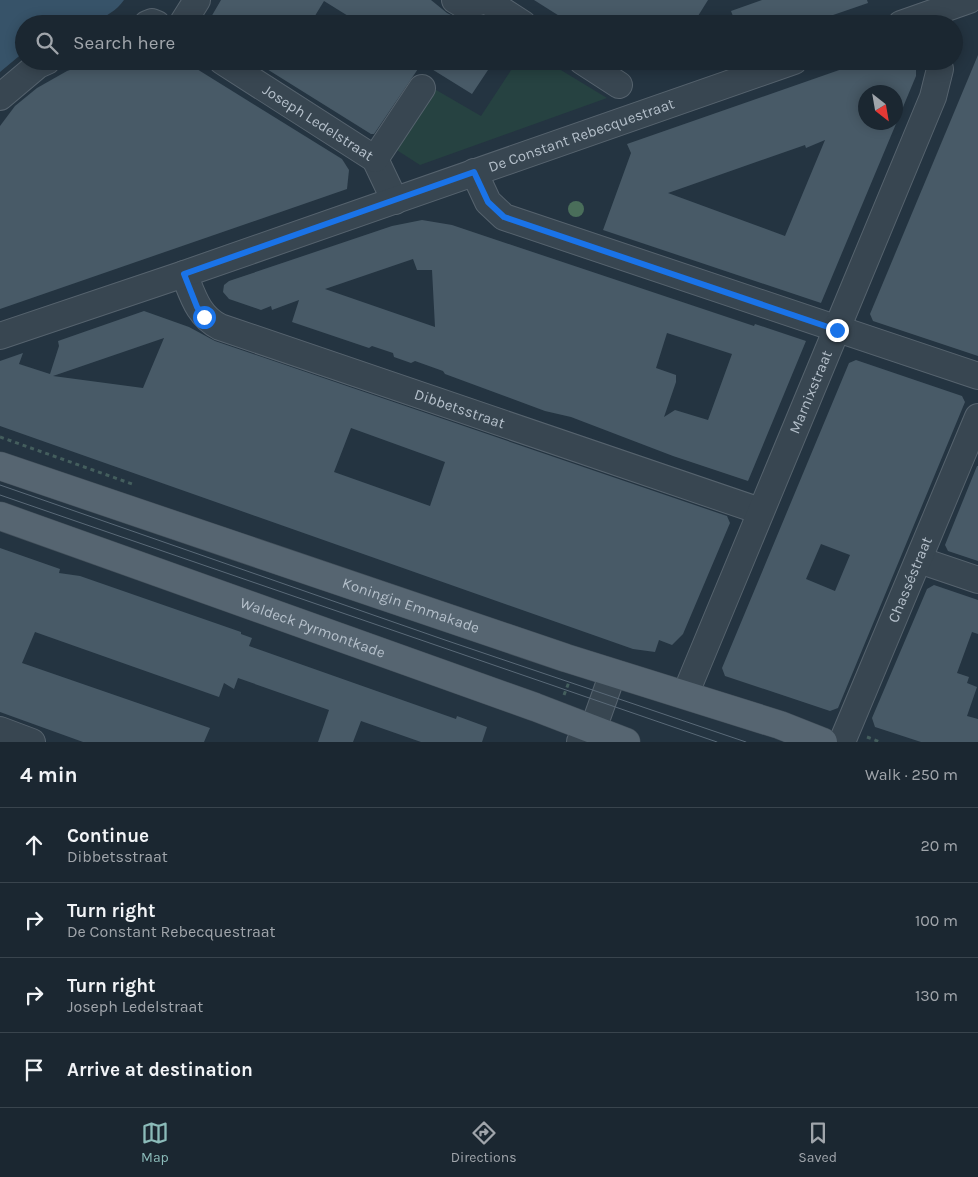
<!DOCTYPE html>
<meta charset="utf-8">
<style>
:root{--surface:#1b2731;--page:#28333d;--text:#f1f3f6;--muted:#a0a5ab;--line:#39444d;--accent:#8bbbb9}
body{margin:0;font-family:Karla,sans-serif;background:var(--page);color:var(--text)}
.compass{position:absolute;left:858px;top:85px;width:45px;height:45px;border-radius:50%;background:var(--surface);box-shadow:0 2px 12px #0003;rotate:149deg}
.stop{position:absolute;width:15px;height:15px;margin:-11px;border:4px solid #1a73e8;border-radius:50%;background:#fff}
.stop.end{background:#1a73e8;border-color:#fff;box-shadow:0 1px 5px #0008}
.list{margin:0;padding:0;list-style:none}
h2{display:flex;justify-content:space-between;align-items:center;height:65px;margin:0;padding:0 20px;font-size:21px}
h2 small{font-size:16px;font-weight:400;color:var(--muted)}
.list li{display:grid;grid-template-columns:32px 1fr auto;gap:15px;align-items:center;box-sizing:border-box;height:75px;padding:0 20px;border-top:1px solid var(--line)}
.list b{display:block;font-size:19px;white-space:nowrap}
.list p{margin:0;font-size:16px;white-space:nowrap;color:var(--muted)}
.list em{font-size:16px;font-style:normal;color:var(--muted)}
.icon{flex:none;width:28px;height:28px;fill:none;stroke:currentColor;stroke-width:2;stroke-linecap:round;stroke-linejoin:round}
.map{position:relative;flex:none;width:978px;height:742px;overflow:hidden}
.search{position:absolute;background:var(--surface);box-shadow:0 2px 12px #0003;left:15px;right:15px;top:15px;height:55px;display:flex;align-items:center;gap:12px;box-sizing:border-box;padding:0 18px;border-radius:28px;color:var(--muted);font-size:19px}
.sheet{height:365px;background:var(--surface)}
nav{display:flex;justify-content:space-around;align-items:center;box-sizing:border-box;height:70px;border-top:1px solid var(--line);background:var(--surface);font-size:14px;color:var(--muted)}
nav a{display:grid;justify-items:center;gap:2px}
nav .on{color:var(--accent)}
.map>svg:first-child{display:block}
.green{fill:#264241}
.water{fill:#375369}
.building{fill:#485a67;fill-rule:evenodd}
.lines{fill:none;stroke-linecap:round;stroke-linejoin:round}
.minor-casing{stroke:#56636e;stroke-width:28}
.major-casing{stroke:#424f5a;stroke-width:29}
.path{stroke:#445e5d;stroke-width:3;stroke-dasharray:4 4;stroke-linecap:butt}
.minor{stroke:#384651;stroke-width:26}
.major{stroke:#566571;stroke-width:28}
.tram{stroke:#5a6a78;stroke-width:1}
.tree{fill:#4a6e5a}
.route{stroke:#1a73e8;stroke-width:6}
.labels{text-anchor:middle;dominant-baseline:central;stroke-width:4;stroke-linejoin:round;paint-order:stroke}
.street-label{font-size:15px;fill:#b5c0cb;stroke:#1d2b36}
</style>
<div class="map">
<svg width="978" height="742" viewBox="0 0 978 742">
<rect width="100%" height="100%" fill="#243441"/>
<path class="green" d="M517 61H546L607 98 420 165 392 147 431 87 481 116Z"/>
<path class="water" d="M0 0H124C102 31 57 24 24 24V52L0 72Z"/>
<g class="building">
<path d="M221 0H431L447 13 469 24H361L324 1 310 24H207Z"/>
<path d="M534 0H708L693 24H572Z"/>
<path d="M762 0H867L868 3 807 24H736L731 11Z"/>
<path d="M978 55V356L873 321 870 314Z"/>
<path d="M95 61H184L342 159 349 170 347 189 0 309V126L15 106 37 88 67 71Z"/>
<path d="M254 61H494L472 94 422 63 374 134H371Z"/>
<path d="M865 61H916V76L821 303 603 230 631 153 627 144ZM866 92H896V122H866ZM825 140 785 236 668 193 805 145 806 148Z"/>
<path d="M422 220 452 225 754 326 755 324 806 341 748 481 673 456 571 417 545 411 445 374 443 371 415 361 411 363 394 357 393 353 372 346 369 348 292 322 299 300 272 310 271 306 261 310 229 299 223 292 224 285 229 281 392 226ZM413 259 417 270H432L435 327 325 289ZM667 333 732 354 708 420 675 410 664 417 676 382V375L656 368Z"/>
<path d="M144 311 189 327 215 341 727 516 730 523 683 634 672 645 659 640 655 652 633 649 0 426V361L23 353 19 364 50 374 59 346 58 341ZM164 338 143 388 53 376ZM351 428 445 462 430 506 334 472Z"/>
<path d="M856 360 962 396 965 402 838 708 830 711 725 676 722 668 849 363ZM821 544 850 555 835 591 806 579Z"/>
<path d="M977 466H978V561L948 551 945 545Z"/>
<path d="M0 548 60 569 59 573 80 576 241 632V634L252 638 249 646 456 719 457 716 487 727 482 742H421L361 721 353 742H318L329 710 238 678 234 689 224 683 219 697 35 632 22 663 210 728 204 742H83L0 712Z"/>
<path d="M934 585 978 600V634L972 632 957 673 969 677 967 683 977 687 967 716 978 719V742H921L875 727 872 718 927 589Z"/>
</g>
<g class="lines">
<defs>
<g id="minor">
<path d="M455 0 465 6 486 0 523 24"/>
<path d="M147 24 152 22 157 24"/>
<path d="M182 24 197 0"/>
<path d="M901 24 969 0"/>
<path id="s1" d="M222 61 375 159 395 201"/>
<path d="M582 61 619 85"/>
<path d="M0 97 38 65 47 61"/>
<path d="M375 159 422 88"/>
<path d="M474 172 488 202 504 217 978 376"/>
<path id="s2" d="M184 274C193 296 198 316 220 327L760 511"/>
<path id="s3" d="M0 336 184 274 794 61"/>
<path d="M919 560 978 580"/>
<path id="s4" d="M685 695 933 97 940 69 938 61"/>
<path d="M0 730 32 742"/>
<path d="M580 742 593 729 613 673"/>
<path id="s5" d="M842 742 978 417"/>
</g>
<g id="major">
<path id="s6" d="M0 466 566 658 780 725 823 742"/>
<path id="s7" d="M0 516 535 707 626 742"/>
</g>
</defs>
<use href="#minor" class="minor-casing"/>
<use href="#major" class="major-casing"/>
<g class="path">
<path d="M0 437 135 485"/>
<path d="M564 695 569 682"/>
<path d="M867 737 880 742"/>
</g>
<use href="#minor" class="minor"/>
<use href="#major" class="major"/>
<g class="tram">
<path d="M0 485 445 640 746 742"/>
<path d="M0 495 717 742"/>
</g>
</g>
<circle class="tree" cx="576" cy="209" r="8"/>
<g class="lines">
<path class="route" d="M204 317 197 307 184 274 474 172 488 202 504 217 837 330"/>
</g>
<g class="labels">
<g class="street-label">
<text stroke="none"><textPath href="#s1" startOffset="114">Joseph Ledelstraat</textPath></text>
<text stroke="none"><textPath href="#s3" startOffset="615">De Constant Rebecquestraat</textPath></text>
<text stroke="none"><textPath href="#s4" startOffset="328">Marnixstraat</textPath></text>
<text stroke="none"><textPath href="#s2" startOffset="319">Dibbetsstraat</textPath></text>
<text stroke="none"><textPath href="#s5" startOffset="176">Chasséstraat</textPath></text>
<text stroke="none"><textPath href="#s6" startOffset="434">Koningin Emmakade</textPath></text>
<text stroke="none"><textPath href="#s7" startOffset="332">Waldeck Pyrmontkade</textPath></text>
</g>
</g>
</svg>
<svg class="compass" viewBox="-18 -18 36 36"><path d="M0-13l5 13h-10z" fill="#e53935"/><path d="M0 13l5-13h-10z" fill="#a0a5ab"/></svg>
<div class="stop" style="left:204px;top:317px"></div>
<div class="stop end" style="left:837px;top:330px"></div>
<div class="search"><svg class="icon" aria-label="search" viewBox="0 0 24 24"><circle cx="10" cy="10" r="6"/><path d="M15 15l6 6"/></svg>Search here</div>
</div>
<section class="sheet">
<h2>4 min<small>Walk · 250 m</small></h2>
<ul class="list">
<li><svg class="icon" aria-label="ahead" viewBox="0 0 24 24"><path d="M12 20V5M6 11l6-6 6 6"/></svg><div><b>Continue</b><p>Dibbetsstraat</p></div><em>20 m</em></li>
<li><svg class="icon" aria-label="right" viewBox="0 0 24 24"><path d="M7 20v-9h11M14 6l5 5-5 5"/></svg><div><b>Turn right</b><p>De Constant Rebecquestraat</p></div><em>100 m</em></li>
<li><svg class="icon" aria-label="right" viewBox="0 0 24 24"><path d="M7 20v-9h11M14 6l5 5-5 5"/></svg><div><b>Turn right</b><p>Joseph Ledelstraat</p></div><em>130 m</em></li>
<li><svg class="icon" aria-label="arrive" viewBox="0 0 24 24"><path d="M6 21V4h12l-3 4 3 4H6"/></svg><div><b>Arrive at destination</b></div></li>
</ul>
</section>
<nav>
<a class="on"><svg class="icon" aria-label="map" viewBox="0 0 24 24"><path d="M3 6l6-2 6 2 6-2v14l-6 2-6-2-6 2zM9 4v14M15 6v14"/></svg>Map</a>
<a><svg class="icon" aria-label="directions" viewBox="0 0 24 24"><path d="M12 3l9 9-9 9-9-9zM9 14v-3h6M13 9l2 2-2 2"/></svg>Directions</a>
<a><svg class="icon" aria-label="saved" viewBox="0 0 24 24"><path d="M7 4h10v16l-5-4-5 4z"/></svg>Saved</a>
</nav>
